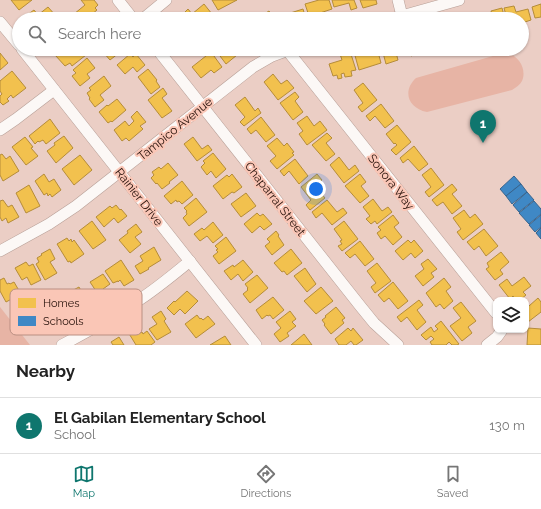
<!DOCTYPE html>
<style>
:root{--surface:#fff;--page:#f6f6f6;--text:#222;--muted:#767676;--line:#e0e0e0;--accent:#0f766e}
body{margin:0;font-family:Raleway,sans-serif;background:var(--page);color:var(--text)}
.controls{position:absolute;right:12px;bottom:12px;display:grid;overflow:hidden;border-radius:8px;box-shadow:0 1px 3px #0004}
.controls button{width:36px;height:36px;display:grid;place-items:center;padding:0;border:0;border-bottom:1px solid var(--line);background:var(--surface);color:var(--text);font:20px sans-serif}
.you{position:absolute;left:316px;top:189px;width:14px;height:14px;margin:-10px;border:3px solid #fff;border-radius:50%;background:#1a73e8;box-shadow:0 0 0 6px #1a73e833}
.badge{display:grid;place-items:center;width:26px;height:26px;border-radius:50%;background:var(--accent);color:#fff;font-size:13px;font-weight:700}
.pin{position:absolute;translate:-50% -33px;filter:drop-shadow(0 1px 2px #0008)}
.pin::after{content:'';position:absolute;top:21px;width:14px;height:12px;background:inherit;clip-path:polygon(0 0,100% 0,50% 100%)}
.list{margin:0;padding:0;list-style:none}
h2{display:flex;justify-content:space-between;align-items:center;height:52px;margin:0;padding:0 16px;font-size:17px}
h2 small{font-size:13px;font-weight:400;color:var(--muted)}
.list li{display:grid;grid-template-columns:26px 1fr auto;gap:12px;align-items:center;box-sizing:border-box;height:56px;padding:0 16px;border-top:1px solid var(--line)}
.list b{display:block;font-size:15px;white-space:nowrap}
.list p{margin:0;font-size:13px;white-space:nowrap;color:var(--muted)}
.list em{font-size:13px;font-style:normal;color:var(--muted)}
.icon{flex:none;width:22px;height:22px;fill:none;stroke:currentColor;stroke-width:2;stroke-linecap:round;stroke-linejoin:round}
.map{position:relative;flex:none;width:541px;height:345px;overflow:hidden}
.search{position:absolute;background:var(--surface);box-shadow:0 1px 3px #0004;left:12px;right:12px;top:12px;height:44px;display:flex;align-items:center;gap:10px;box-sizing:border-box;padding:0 14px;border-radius:22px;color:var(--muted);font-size:15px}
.sheet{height:108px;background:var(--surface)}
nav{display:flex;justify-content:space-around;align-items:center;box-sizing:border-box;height:56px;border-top:1px solid var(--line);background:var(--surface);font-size:11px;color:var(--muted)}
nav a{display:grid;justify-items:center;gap:2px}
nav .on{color:var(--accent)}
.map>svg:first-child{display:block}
.green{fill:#e7b4a5}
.homes{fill:#f2c14e;stroke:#b58c39}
.schools{fill:#3f88c5;stroke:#38648d}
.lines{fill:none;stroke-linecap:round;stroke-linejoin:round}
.minor-casing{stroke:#b79f97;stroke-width:12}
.minor{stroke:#fcf8f6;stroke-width:11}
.labels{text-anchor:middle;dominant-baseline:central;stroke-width:4;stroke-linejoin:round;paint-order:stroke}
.street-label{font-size:12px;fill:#261009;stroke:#fac6b6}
.key{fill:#fac6b6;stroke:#ba8f82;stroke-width:1}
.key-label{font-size:11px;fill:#261009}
</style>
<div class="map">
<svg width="541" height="345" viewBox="0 0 541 345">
<rect width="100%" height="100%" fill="#ebcec5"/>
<g class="green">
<path d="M500 54C503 54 505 53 507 54 519 55 527 70 522 81 520 85 516 87 512 90L427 112C408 108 402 91 416 78Z"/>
<path d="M0 307 30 345H0Z"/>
</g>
<g class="homes">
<path d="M11 0H32L19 10Z"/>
<path d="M81 0H94L98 5 95 8 97 10 86 19H78L74 14 85 5Z"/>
<path d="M212 0H237L218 10Z"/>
<path d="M319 0H329L332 9 320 13 322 19H310L305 4Z"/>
<path d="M332 0H354L357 8 351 10 349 3 334 7Z"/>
<path d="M360 0H376L377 4 363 8Z"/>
<path d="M204 4 212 14 206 19H187L183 14 188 9 192 14Z"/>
<path d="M541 4V17L535 18 532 7Z"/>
<path d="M514 6 516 12 528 9 531 20 522 23V19H507L504 8Z"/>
<path d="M48 7 56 16 53 19H26L24 17 34 10 38 15Z"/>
<path d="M502 8 505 19H490L493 18 491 11Z"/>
<path d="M303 9 306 19H285L284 15Z"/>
<path d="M269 11 275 19H263L261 16Z"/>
<path d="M63 49H64L68 53 73 49H81L86 55 72 66 70 63 65 66 55 55Z"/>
<path d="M106 49H124L110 60 103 52Z"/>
<path d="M221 49H237V50L235 52 237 55 226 64 220 56 225 53Z"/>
<path d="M362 49H364L366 55 378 52 381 63 359 70 354 52Z"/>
<path d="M382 49H396H395L398 60 386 64Z"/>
<path d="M409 49H422L423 52 411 56Z"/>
<path d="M350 51 356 70 351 71 352 76 345 77 344 73 341 74 342 78 338 79 337 75 333 76 329 64 342 60 340 54Z"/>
<path d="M211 52 222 67 214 73 211 70 201 78 192 67Z"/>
<path d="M0 53 8 63 0 70Z"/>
<path d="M130 54 133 57 136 54 145 65 137 72 133 67 125 74 117 65Z"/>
<path d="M87 58 95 68 87 74 90 78 80 86 72 76 76 73 73 70Z"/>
<path d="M148 69 157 80 156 81 160 87 151 94 138 77Z"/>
<path d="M12 71 26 88 13 98 11 95 7 99 9 101 3 105 0 102V96L2 94 0 91V81Z"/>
<path d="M273 74 281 84 287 80 294 88 278 100 264 82Z"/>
<path d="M104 76 111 86 100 95 104 100 95 107 89 99 90 98 87 93 91 90 89 88Z"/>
<path d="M363 83 377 100 362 112 358 107 363 103 354 90Z"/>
<path d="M163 88 167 94 162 98 172 111 162 118 148 100Z"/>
<path d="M295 92 299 97 295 101 303 112 293 120 280 103Z"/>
<path d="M245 97 255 111 258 108 261 113 244 126 240 122 245 117 235 105Z"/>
<path d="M117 99 126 110 112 122 111 121 108 123 99 112 107 105 108 106Z"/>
<path d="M381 104 394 121 385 128 375 116 370 121 366 116Z"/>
<path d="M137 111 146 122 140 126 143 129 129 141 126 138 122 141 114 130 125 121 129 126 134 121 131 117Z"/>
<path d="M307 116 314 126 320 121 327 130 307 145 299 134 303 131 297 123Z"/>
<path d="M261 117 275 135 266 142 256 130 251 134 247 129Z"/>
<path d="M50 119 60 133 46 144 43 140 39 142 38 141 35 144 29 136Z"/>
<path d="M397 125 411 142 396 155 391 150 397 145 395 143 394 144 386 134Z"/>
<path d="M327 133 332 138 326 143 335 154 326 161 312 145Z"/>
<path d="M64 136 73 148 56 163 47 151 55 145 54 143Z"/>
<path d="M25 137 33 147 31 148 38 156 26 165 12 147Z"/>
<path d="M193 137 202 149 208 145 212 150 197 161 184 144Z"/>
<path d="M277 138 284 146 287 143 294 152 292 153 294 155 277 169 270 161 276 156 267 146Z"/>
<path d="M414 146 428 164 419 171 408 159 403 163 400 158Z"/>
<path d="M213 153 226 169 216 178 211 171 207 175 201 167 205 163 203 161Z"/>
<path d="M2 154 6 159 10 156 19 171 3 181 0 175V155Z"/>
<path d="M80 155 92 170 74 185 62 169Z"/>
<path d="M339 157 349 170 355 165 359 171 344 183 330 165Z"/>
<path d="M295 159 308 176 299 184 289 171 284 176 280 171Z"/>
<path d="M168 163 178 175 169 182 170 183 162 189 157 183 156 184 151 178 154 175 152 172 159 167 161 169Z"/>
<path d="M431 168 444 185 429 197 425 192 431 187 422 175Z"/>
<path d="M44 174 49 182 54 179 61 190 52 197 50 194 48 196 47 193 44 195 35 181Z"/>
<path d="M232 174 242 187 234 193 232 192 223 199 213 186 227 175 229 177Z"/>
<path d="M317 174 322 180 315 186 325 198 310 210 306 205 311 200 301 187Z"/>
<path d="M360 174 366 182 361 186 369 196 360 203 345 186Z"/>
<path d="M182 181 193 195 182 204 179 201 177 202 176 200 171 204 164 196Z"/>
<path d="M452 184 457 190 452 194 462 206 452 214 443 202 437 206 432 200Z"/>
<path d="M29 185 40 206 26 213 16 193Z"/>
<path d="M246 193 256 206 241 217 231 204Z"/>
<path d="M196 198 207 212 189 226 183 218 187 214 186 212 187 211 184 208Z"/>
<path d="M373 199 382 211 388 207 392 212 377 224 375 221 371 224 366 219 370 216 363 207Z"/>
<path d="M3 200 8 207 12 205 19 217 8 223 6 218 2 221 0 217V201Z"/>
<path d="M327 200 337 212 343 208 347 213 332 225 322 213 316 218 312 212Z"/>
<path d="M116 205 120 210 121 209 127 216 118 223 114 218 104 227 96 217 110 206 112 208Z"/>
<path d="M464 210 470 218 475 214 483 224 463 240 457 232 461 229 453 218Z"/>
<path d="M257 213 260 216 263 214 272 224 264 230 260 226 252 233 244 224Z"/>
<path d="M393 215 399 223 394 227 402 237 393 245 385 236 381 239 377 233 381 230 378 227Z"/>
<path d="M92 221 106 240 93 249 79 231Z"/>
<path d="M344 221 358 239 342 251 338 246 342 244 340 241 342 240 334 229Z"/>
<path d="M213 222 223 235 213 243 207 236 200 241 194 234 202 228 204 230Z"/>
<path d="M136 224 142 232 135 237 141 244 130 253 119 240 128 233 127 231Z"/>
<path d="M484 229 498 246 486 256 479 246 474 250 467 242Z"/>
<path d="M276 231 279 235 278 236 284 245 272 255 265 246 270 242 267 239Z"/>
<path d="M226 237 236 251 219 264 213 256 218 252 216 250 218 249 215 246Z"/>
<path d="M67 238 69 241 71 239 72 242 74 240 84 254 71 263 70 261 68 262 57 244Z"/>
<path d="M408 240 411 243 414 240 423 251 415 258 411 253 403 260 395 251Z"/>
<path d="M360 241 374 259 365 266 355 254 350 258 345 253Z"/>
<path d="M154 247 161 260 148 268 149 269 140 274 135 266 143 261 140 256Z"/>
<path d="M50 249 55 259 50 262 57 273 45 280 36 264 39 262 37 258 42 255 41 254Z"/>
<path d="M291 249 302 263 287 275 284 271 282 272 274 263Z"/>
<path d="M501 252 509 262 500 270 503 274 495 280 486 269 489 267 487 263Z"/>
<path d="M428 259 437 269 431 273 434 277 423 286 415 276 424 269 421 264Z"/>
<path d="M121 260 134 280 124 286 120 280 118 282V281L113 283 105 271Z"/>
<path d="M243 260 253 272 243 281 238 274 231 280 224 271 233 265 234 267Z"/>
<path d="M26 262 29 266 33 264 41 280 31 285 27 277 22 280 15 268Z"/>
<path d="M377 263 391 281 375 293 371 287 376 283 367 271Z"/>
<path d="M305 268 316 284 307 292 294 276Z"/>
<path d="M103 274 110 284 103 289 108 296 99 302 93 293 96 291 90 282Z"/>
<path d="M257 275 268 288 250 303 243 294 248 290 247 289 248 288 245 284Z"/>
<path d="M524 277 531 286 523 292 526 295 520 300H516L513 296 510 299 499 285 507 279 512 286Z"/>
<path d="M4 278 7 284 9 283 10 284 14 282 21 294 6 302 0 291V280Z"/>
<path d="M444 278 451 287 446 291 453 301 444 309 440 304 436 307 426 293Z"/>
<path d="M393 282 408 301 398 309 389 298 384 302 378 295Z"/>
<path d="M79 287 90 307 81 312 78 306 76 307 75 306 71 308 64 295Z"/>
<path d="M321 287 333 301 316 314 304 301Z"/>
<path d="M187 291 198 301 185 314 180 309 174 315 167 308 174 301 175 302Z"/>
<path d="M273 297 284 310 273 319 270 315 268 316 267 315 262 319 256 310Z"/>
<path d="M538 298 541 302V312L528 322 526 319V302L529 306Z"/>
<path d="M419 300 423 305 417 310 426 322 417 330 407 317 401 322 397 317Z"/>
<path d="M461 302 476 321 468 327 472 333 462 341 450 326 461 318 453 308Z"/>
<path d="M336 307 345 318 342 320 344 323 331 334 324 325 325 324 322 320 326 317 325 316Z"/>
<path d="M161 311 166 319 164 321 171 332 157 340 149 329 157 324 152 317Z"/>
<path d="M290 311 296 319 292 322 296 326 287 333 289 336 280 342 274 334 281 328 276 322Z"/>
<path d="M197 315 200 319 201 318 203 320 208 316 215 324 196 338 185 324Z"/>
<path d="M441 321 459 344 457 345H452L449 342 446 345H432L430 342 434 339 431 336 426 340 421 335 431 327 434 332 438 329 435 326Z"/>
<path d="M136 327 140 333 142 332 143 334 147 331 155 342 151 345H136L128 332Z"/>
<path d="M348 328 351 331 353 328 363 340 356 345H354L351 341 346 345H339L335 339Z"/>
<path d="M528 328 541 329V345H527Z"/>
<path d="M304 334 312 345H291Z"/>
<path d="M225 336 231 345H210Z"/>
<path d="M119 337 124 345H113L111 342Z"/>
</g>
<g class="schools">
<path d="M514 176 521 184 506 196 500 189Z"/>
<path d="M521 184 527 192 512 204 506 196Z"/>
<path d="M527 192 534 200 519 212 513 205Z"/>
<path d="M534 201 541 209V214L529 224 519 213Z"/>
<path d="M541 215V227L535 232 529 225Z"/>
<path d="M541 228V239L536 233Z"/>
</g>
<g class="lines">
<defs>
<g id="minor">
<path d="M118 0 133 19"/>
<path d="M398 0 402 16"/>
<path d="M143 19 166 0"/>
<path d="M391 19 459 0"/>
<path d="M0 22 19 45"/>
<path d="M22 49 256 345"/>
<path d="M157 49 361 307 374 323 398 345"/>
<path d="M287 50 496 313"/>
<path d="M0 130 16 119 54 90"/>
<path d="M0 251 49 224 76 206 253 67 272 56 291 49"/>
<path d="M62 345C87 332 112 318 136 302 155 290 173 275 190 261"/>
<path d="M487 345 497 337 502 330"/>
</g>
</defs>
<use href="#minor" class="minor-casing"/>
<use href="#minor" class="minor"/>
</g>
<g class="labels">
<g class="street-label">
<text transform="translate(175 129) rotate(-39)">Tampico Avenue</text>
<text transform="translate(391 182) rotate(52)">Sonora Way</text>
<text transform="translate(139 197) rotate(52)">Rainier Drive</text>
<text transform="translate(275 199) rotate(52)">Chaparral Street</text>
</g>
</g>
<rect x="10" y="289" width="132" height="46" rx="6" class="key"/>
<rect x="18" y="298" width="18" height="10" fill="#f2c14e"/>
<rect x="18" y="316" width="18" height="10" fill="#3f88c5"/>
<g class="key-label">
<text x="43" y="307">Homes</text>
<text x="43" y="325">Schools</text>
</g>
</svg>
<div class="controls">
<button><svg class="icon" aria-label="layers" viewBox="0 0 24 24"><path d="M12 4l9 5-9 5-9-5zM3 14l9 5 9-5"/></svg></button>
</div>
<div class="you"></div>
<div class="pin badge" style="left:483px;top:143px">1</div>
<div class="search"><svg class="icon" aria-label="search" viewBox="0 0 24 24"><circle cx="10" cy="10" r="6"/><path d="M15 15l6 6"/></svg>Search here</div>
</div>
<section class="sheet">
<h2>Nearby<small></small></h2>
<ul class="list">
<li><span class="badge">1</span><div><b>El Gabilan Elementary School</b><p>School</p></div><em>130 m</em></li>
</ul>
</section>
<nav>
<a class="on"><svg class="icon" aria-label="map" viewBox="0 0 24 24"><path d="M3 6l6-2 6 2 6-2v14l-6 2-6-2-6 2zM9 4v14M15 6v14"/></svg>Map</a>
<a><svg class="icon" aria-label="directions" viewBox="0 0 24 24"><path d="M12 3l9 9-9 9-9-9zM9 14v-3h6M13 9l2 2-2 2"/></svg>Directions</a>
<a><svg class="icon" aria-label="saved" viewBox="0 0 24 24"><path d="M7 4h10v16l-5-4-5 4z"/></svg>Saved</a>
</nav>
